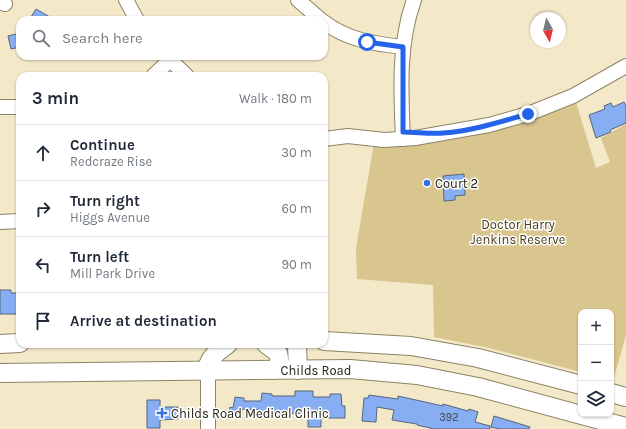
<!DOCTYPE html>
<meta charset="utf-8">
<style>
:root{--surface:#fff;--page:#f6f6f7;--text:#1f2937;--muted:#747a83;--line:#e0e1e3}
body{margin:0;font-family:Karla,sans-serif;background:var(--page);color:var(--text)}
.controls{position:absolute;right:12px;bottom:12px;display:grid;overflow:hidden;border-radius:8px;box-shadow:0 1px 3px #0004}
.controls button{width:36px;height:36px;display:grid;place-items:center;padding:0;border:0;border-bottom:1px solid var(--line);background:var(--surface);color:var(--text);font:20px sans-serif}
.compass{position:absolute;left:530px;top:12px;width:36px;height:36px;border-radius:50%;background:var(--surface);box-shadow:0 1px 3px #0004;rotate:172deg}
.stop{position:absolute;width:12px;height:12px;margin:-9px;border:3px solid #2563eb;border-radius:50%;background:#fff}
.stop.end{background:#2563eb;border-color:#fff;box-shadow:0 1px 4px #0008}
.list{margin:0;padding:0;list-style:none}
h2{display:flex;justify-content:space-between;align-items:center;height:52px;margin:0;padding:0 16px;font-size:17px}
h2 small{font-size:13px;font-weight:400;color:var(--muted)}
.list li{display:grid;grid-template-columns:26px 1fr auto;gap:12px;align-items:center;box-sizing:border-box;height:56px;padding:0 16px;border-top:1px solid var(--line)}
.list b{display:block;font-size:15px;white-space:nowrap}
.list p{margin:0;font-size:13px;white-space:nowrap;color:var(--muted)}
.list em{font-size:13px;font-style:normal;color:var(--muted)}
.icon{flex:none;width:22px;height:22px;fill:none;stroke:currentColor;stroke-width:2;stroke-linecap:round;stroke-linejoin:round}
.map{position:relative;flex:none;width:626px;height:429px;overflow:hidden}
.search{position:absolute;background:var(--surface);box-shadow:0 1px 3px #0004;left:16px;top:16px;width:312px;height:44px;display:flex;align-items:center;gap:10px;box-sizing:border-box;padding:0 14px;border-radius:12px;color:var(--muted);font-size:15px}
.panel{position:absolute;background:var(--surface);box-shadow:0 1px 3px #0004;left:16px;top:72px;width:312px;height:276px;border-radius:12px}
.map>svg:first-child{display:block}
.green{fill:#d9c68f}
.building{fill:#87aef2;stroke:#56657e}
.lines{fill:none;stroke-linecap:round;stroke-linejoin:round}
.minor-casing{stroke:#8d8365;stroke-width:16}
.major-casing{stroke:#8d8365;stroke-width:20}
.minor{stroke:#fff;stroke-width:14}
.major{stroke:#fff;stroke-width:18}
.route{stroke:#2563eb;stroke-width:5}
.poi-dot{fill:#3571df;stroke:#fff;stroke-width:1.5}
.labels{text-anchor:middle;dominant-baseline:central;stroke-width:3;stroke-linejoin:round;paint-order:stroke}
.number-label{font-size:11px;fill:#3e444c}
.poi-label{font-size:13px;fill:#252115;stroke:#fff;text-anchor:start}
.park-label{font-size:13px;fill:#473b17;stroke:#fff}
.street-label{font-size:13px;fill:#252115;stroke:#fff}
</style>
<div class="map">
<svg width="626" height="429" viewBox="0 0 626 429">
<rect width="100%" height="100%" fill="#f3e8c8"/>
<path class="green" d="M576 102 596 168 610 162 601 138 626 124V335L613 381 611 380V312H581V372L489 348 434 337 433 285 357 279 356 248 374 143C399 142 423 143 447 140 492 134 534 120 576 102Z"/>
<g class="building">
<path d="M36 9 55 20H29Z"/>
<path d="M20 33V47L11 49 8 36Z"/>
<path d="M624 102 626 106V123L610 130 611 132 596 138 589 115 605 109 604 106 611 103 613 107Z"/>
<path d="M464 174 465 195 455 196V200L444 201 443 176Z"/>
<path d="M0 290H11V293H20V314H0Z"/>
<path d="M295 391H313V397H330V394H341L342 406H345V418H321V427H308V413L272 414V416H260V410L242 409 241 417 229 415 230 407 233 408 235 397 244 398V401H261L262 393 272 394V396H295Z"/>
<path d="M369 395 398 399V396L443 406V404L468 411 469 409 478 412 475 422 490 426V429H434L417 425V424L392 420 394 410 377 407 376 422 362 421 364 398H368Z"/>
<path d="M147 400H160V407H178V419L160 420V428H147Z"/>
<path d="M494 416 530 427 529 429H500L491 427Z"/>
</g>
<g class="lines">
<defs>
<g id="minor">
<path d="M126 0 137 20"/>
<path d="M298 0 321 20"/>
<path d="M0 2 5 4"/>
<path d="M324 22C347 40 375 44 403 47"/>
<path d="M166 56 187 76"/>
<path d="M153 76 170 60"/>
<path d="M0 107H20"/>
<path d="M324 139 348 136 384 140 415 138 489 125 528 114 573 96 626 66"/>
<path d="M403 139C401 93 398 44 414 0"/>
<path d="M0 222 20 221"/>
<path d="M208 370V429"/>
</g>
<g id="major">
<path d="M324 341 411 346 478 358 581 385"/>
<path d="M0 344 20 343"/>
<path d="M266 344 278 353 280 364 273 370"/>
<path d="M297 344 298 370"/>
<path d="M208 370C207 358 219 351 228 344"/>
<path d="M0 373 350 369 417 375 478 387 626 427"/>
<path d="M611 393 626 397"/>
</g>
</defs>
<use href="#minor" class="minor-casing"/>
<use href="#major" class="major-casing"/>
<use href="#minor" class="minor"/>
<use href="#major" class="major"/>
</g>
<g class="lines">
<path class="route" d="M367 42 403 47V132C416 132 430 134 443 133 472 131 500 122 528 114"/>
</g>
<g class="poi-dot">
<circle cx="427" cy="183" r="4"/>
<path d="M160 407h4v4h4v4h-4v4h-4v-4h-4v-4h4z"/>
</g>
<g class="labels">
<g class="number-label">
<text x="449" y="417">392</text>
</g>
<g class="poi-label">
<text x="435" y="183">Court 2</text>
<text x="171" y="413">Childs Road Medical Clinic</text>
</g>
<g class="park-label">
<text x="518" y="224">Doctor Harry<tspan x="518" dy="15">Jenkins Reserve</tspan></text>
</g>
<g class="street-label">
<text x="316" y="370">Childs Road</text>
</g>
</g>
</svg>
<div class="controls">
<button>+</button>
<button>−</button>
<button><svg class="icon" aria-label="layers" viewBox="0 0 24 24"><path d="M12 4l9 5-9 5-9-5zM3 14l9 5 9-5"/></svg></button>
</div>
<svg class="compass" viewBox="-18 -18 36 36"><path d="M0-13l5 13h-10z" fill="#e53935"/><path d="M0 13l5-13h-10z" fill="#747a83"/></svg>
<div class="stop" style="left:367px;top:42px"></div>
<div class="stop end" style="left:528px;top:114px"></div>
<div class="search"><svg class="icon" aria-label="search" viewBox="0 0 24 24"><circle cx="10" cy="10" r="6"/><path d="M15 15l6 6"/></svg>Search here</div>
<section class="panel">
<h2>3 min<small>Walk · 180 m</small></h2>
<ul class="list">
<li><svg class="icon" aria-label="ahead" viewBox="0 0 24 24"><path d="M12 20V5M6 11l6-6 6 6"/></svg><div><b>Continue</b><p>Redcraze Rise</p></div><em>30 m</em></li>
<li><svg class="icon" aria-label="right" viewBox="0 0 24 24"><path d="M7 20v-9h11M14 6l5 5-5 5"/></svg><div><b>Turn right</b><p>Higgs Avenue</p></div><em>60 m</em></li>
<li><svg class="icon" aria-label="left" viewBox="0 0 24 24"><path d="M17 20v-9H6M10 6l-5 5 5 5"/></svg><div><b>Turn left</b><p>Mill Park Drive</p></div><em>90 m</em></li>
<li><svg class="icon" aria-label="arrive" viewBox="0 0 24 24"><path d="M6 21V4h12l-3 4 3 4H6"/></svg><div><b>Arrive at destination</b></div></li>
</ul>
</section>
</div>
